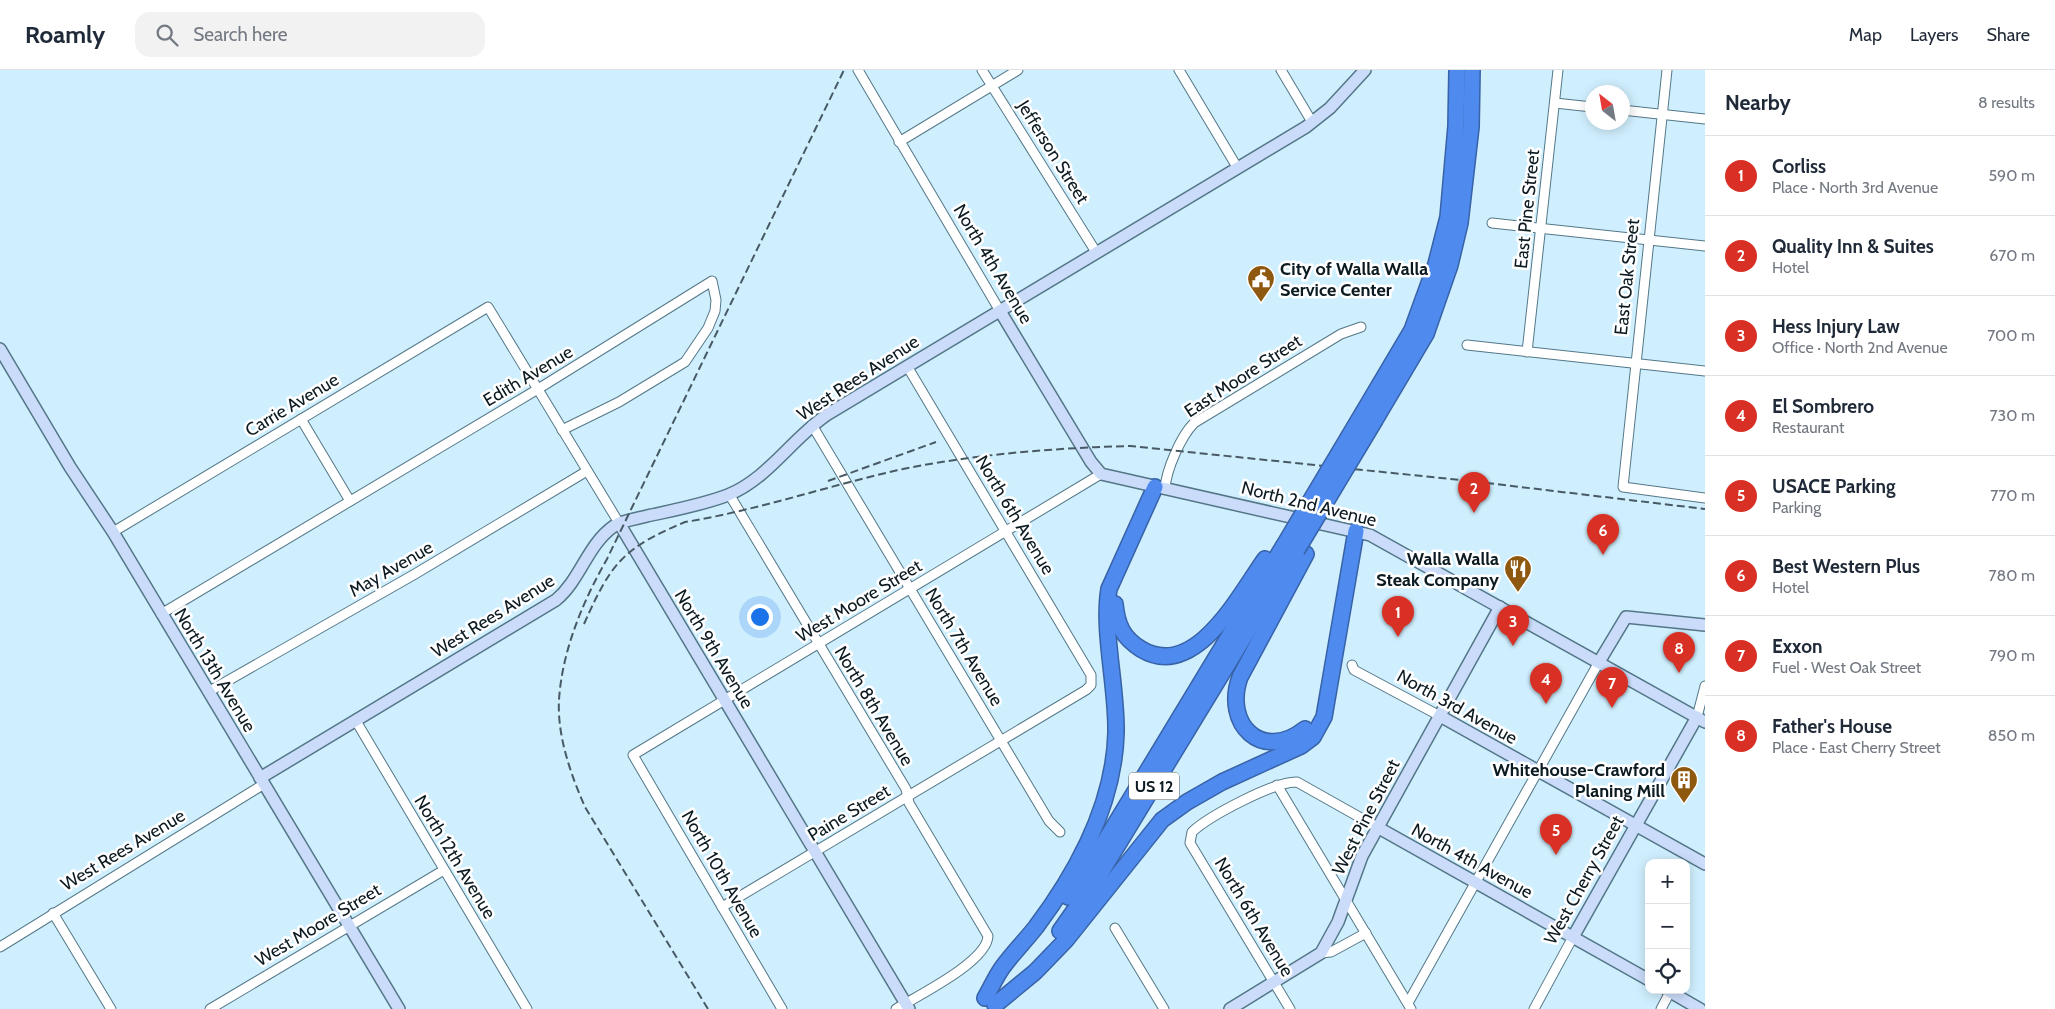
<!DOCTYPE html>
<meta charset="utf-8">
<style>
:root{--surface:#fff;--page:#f2f2f3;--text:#1f2937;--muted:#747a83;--line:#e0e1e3;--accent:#d93025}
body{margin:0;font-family:Cabin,sans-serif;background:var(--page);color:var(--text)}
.controls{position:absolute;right:15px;bottom:15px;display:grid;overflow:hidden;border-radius:10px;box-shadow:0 2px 12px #0003}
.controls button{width:45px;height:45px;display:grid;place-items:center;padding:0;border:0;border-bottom:1px solid var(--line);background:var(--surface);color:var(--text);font:25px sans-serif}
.compass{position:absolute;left:1585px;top:15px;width:45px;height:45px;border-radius:50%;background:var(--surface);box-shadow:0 2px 12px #0003;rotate:329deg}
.you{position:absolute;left:759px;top:546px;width:18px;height:18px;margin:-12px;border:4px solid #fff;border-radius:50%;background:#1a73e8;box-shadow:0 0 0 8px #1a73e833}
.badge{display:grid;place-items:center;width:32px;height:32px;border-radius:50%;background:var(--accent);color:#fff;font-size:16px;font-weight:700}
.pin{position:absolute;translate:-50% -41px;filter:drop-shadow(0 1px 2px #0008)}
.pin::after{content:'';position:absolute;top:26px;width:18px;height:15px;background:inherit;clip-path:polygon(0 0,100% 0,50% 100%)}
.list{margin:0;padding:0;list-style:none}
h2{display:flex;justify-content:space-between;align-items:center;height:65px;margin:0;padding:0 20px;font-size:21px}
h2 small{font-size:16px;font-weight:400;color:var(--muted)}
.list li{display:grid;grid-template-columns:32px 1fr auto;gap:15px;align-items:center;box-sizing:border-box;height:80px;padding:0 20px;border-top:1px solid var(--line)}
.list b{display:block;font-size:19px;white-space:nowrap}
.list p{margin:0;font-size:16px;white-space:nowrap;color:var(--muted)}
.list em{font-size:16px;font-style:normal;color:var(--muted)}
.icon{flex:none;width:28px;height:28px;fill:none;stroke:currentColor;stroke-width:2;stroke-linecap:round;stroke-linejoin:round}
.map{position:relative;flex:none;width:1705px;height:939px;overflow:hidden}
header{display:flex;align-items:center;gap:30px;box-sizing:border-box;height:70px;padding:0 25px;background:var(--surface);border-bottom:1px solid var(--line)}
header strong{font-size:24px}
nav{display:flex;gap:28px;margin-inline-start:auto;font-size:18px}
.search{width:350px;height:45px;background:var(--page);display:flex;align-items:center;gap:12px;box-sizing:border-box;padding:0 18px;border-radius:15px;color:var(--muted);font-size:19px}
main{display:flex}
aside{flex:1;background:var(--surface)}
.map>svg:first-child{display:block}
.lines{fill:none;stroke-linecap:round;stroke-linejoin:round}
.street-casing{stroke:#537787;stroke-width:11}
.secondary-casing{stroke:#537787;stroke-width:14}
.highway-casing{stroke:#3863a7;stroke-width:18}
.street{stroke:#fff;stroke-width:9}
.secondary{stroke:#cadcfa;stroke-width:11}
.highway{stroke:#4f8aef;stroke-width:15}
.rail{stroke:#475a64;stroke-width:2;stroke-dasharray:8 4;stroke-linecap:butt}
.highway-bridge-casing{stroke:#3863a7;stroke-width:18;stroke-linecap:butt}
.highway-bridge{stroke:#4f8aef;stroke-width:15}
.labels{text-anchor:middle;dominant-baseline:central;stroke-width:5;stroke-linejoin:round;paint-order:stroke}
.shield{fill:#fff;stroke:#555f64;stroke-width:1}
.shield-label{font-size:16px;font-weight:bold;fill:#0c1a21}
.street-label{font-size:18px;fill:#0c1a21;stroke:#fff}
.poi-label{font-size:18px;font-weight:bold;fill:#0c1a21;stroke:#fff;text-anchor:end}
</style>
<header>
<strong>Roamly</strong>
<div class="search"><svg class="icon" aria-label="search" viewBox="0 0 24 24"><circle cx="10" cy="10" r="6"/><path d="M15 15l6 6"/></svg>Search here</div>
<nav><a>Map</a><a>Layers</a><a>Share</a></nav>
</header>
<main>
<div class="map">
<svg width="1705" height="939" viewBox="0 0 1705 939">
<rect width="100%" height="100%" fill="#d0effe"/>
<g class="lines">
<defs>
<g id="street">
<path d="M858 0 1000 241"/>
<path d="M982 0 1096 182"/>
<path d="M1179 0 1237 97"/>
<path d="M1281 0 1312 52"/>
<path d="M1667 0 1623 417 1705 428"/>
<path d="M1555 33 1592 37"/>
<path d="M1622 40 1705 49"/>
<path d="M899 72 1018 0"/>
<path d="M1492 153 1705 176"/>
<path d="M1467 275 1705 301"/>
<path d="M1527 282 1558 0"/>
<path d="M301 349 350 431"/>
<path d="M812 355 1049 751 1060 762"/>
<path d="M1165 419C1166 400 1181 366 1194 353L1341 264 1361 257"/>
<path d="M729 424 906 719 909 733 988 866C987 892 917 926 896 939"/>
<path d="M113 462 488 237 619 453"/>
<path d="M161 544 538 319 712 211 716 230 715 241 708 258 685 292 619 332 562 360"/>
<path d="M1352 595 1354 600 1440 646"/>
<path d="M208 622 415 504 587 401"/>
<path d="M1697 647 1705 616"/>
<path d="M356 651 527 939"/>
<path d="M1277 715 1411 939"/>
<path d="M722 837 1086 620 1091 615V605L907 296"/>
<path d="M53 843 111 939"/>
<path d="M1115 858 1164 939"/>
<path d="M0 877 264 714"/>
<path d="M1321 883 1331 882 1366 863"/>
<path d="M1408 933 1599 592"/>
<path d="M210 939 444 800"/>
<path d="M782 939 633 685 1101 404"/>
<path d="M1290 939 1190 773 1192 762C1209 746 1275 711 1297 712L1377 757"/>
<path d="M1534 939 1573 867"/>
<path d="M1661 939 1670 922"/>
</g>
<g id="secondary">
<path d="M1000 241 1091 392 1101 404 1370 465 1705 652"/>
<path d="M0 279 70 397 113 462 399 939"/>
<path d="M619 453 909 939"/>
<path d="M1599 592 1626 547 1705 555"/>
<path d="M1440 646 1705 794"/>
<path d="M260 708 556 530C581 509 587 475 614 456 623 450 636 449 647 446 674 440 702 435 728 425 768 409 792 368 828 344L1306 57 1330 38 1365 0"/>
<path d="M1377 757 1649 910"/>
<path d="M1573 867 1697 647"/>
<path d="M1667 920 1700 939"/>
<path d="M1230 939 1321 883 1338 852 1362 786 1500 537"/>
</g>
<g id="highway">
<path d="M1364 341 1412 260 1436 194 1448 147 1456 56 1457 0"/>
<path d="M1375 350 1426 264 1450 195 1460 153 1471 57 1472 0"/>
<path d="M1115 534C1117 555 1123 568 1141 579 1195 612 1240 524 1265 489"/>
<path d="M1305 659C1262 693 1223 654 1240 607L1306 484"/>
<path d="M1068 827 1090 796 1283 477"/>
<path d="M1060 861 1100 804 1297 480"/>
<path d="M985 928C991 918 995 908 1002 898 1012 884 1025 871 1036 857 1078 801 1114 735 1116 663 1117 617 1102 561 1109 519L1155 417"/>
<path d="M995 935 1035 902 1066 870 1162 750 1187 732 1222 712 1301 676 1313 667 1324 647 1356 461"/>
</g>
</defs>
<use href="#street" class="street-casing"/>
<use href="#secondary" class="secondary-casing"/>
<use href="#highway" class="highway-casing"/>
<use href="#street" class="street"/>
<use href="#secondary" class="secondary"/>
<use href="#highway" class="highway"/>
<g class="rail">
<path d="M828 411 936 372"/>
<path d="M584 554C611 493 623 478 685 452 759 440 830 415 903 399 978 384 1054 378 1130 376L1470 411 1705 439"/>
<path d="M708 939 585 737C571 705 557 666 559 630 562 581 583 531 607 489L844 0"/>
</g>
<defs>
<g id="highway-bridge">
<path d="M1283 477 1364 341"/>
<path d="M1297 480 1375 350"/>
</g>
</defs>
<use href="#highway-bridge" class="highway-bridge-casing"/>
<use href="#highway-bridge" class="highway-bridge"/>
</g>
<defs>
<symbol id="civic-pin" viewBox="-11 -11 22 30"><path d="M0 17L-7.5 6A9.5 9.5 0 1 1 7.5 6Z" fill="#8f580f" stroke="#fff"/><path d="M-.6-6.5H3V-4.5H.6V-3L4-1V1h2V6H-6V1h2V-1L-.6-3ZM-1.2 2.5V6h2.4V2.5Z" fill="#fff"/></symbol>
<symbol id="restaurant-pin" viewBox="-11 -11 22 30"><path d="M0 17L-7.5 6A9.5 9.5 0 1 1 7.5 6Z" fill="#8f580f" stroke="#fff"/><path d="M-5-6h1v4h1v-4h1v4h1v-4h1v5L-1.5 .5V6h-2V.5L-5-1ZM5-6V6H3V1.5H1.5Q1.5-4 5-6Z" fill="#fff"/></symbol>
<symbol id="building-pin" viewBox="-11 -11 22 30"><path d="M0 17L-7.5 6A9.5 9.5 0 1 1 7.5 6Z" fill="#8f580f" stroke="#fff"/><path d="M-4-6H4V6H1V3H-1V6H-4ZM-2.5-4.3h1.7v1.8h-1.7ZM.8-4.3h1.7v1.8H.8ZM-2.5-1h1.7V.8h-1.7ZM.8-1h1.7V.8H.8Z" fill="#fff"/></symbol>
</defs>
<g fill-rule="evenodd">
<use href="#civic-pin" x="1245" y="193" width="32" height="43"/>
<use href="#restaurant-pin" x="1502" y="483" width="32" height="43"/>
<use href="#building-pin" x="1668" y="694" width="32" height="43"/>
</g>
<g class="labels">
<rect class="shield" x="1129" y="702.5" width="50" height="27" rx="4"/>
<g class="shield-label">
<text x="1154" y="716">US 12</text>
</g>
<g class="street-label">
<text transform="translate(1053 82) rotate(58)">Jefferson Street</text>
<text transform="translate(1527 139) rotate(-84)">East Pine Street</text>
<text transform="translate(993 194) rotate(59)">North 4th Avenue</text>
<text transform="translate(1627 207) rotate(-84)">East Oak Street</text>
<text transform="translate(528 306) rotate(-31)">Edith Avenue</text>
<text transform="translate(1243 306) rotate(-33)">East Moore Street</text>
<text transform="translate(858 308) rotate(-33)">West Rees Avenue</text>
<text transform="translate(292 335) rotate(-31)">Carrie Avenue</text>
<text transform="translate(1309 434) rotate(14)">North 2nd Avenue</text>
<text transform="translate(1015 445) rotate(59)">North 6th Avenue</text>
<text transform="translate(391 499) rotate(-30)">May Avenue</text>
<text transform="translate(859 531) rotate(-31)">West Moore Street</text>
<text transform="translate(493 546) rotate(-32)">West Rees Avenue</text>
<text transform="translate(964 577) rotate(59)">North 7th Avenue</text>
<text transform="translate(714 579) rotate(59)">North 9th Avenue</text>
<text transform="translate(215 600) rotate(59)">North 13th Avenue</text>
<text transform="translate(874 636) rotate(59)">North 8th Avenue</text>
<text transform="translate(1457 637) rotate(29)">North 3rd Avenue</text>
<text transform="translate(849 743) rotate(-31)">Paine Street</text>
<text transform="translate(1366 747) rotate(-63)">West Pine Street</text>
<text transform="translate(123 780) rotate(-31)">West Rees Avenue</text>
<text transform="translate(455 787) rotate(59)">North 12th Avenue</text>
<text transform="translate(1472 791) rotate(29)">North 4th Avenue</text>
<text transform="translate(722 804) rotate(60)">North 10th Avenue</text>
<text transform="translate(1584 810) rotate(-61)">West Cherry Street</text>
<text transform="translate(1254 847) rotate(59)">North 6th Avenue</text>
<text transform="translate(318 855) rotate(-31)">West Moore Street</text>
</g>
<g class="poi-label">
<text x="1280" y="199" text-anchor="start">City of Walla Walla<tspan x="1280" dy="21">Service Center</tspan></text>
<text x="1499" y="489">Walla Walla<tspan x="1499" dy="21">Steak Company</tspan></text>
<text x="1665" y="700">Whitehouse-Crawford<tspan x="1665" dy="21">Planing Mill</tspan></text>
</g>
</g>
</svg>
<div class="controls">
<button>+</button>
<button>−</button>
<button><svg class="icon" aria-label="locate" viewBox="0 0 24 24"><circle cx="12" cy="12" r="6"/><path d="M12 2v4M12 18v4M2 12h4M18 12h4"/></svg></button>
</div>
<svg class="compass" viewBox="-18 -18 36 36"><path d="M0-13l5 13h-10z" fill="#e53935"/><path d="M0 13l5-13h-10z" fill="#747a83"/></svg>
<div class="you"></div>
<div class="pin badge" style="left:1398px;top:567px">1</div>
<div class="pin badge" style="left:1474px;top:443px">2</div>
<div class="pin badge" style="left:1513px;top:576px">3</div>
<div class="pin badge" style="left:1546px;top:634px">4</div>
<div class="pin badge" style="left:1556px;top:785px">5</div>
<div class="pin badge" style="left:1603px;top:485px">6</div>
<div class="pin badge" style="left:1612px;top:638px">7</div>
<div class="pin badge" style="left:1679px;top:603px">8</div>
</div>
<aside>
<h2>Nearby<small>8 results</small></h2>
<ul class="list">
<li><span class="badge">1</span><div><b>Corliss</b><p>Place · North 3rd Avenue</p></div><em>590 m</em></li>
<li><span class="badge">2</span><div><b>Quality Inn &amp; Suites</b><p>Hotel</p></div><em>670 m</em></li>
<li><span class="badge">3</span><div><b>Hess Injury Law</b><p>Office · North 2nd Avenue</p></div><em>700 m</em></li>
<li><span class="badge">4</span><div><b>El Sombrero</b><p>Restaurant</p></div><em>730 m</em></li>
<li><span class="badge">5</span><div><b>USACE Parking</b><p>Parking</p></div><em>770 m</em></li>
<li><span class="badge">6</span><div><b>Best Western Plus</b><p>Hotel</p></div><em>780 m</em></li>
<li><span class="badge">7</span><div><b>Exxon</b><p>Fuel · West Oak Street</p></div><em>790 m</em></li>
<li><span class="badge">8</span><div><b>Father's House</b><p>Place · East Cherry Street</p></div><em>850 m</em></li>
</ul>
</aside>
</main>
